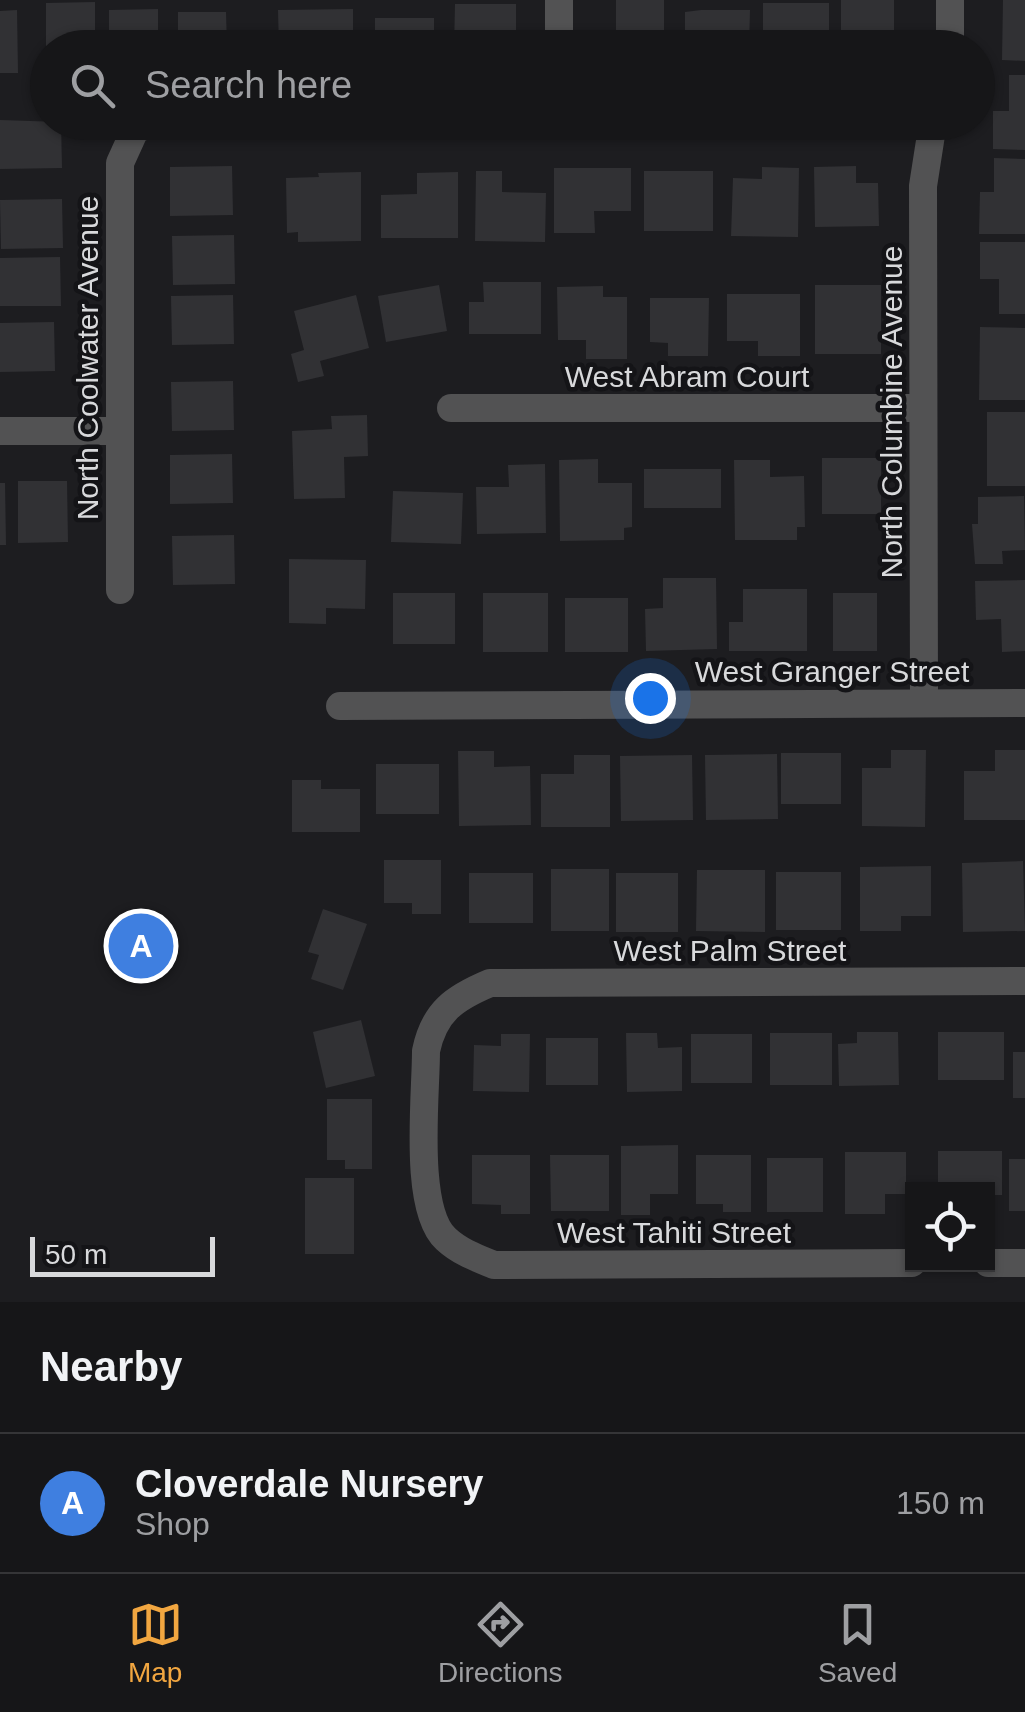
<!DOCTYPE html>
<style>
:root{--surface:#161618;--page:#1f1f21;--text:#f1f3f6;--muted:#9e9fa2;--line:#353537;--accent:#f1a640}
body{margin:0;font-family:Helvetica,sans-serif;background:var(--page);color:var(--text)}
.controls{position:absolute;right:30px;bottom:30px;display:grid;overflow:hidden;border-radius:0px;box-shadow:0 2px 8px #0004}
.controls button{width:90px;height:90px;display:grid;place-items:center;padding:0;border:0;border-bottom:2px solid var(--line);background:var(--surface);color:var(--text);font:50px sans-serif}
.scale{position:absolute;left:30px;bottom:25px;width:185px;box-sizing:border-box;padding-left:10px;border:5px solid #d8d9db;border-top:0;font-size:28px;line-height:35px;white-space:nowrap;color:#d8d9db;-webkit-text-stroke:8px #141417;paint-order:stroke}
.you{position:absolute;left:650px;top:698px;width:35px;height:35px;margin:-25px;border:8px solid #fff;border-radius:50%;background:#1a73e8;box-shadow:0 0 0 15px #1a73e833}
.badge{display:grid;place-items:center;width:65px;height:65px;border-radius:50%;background:var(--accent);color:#fff;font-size:32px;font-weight:700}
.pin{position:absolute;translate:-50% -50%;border:5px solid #fff;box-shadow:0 2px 10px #0006}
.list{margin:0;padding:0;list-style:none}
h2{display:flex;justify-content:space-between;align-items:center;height:130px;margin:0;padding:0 40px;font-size:42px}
h2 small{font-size:32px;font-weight:400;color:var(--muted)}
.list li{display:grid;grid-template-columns:65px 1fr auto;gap:30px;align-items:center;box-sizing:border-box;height:140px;padding:0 40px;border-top:2px solid var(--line)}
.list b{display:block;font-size:38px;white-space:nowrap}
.list p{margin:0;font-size:32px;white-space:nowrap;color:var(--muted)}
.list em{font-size:32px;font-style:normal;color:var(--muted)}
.icon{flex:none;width:55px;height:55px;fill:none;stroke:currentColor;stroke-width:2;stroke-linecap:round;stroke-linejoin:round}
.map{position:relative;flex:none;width:1025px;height:1302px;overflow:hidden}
.search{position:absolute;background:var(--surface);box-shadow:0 2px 8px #0004;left:30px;right:30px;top:30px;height:110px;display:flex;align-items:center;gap:25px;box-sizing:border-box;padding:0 35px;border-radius:55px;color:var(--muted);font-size:38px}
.sheet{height:270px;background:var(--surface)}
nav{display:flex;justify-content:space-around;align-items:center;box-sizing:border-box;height:140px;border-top:2px solid var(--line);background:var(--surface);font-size:28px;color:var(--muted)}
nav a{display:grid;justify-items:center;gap:5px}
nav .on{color:var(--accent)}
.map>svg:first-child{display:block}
.building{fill:#313134}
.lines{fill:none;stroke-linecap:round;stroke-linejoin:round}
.minor{stroke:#525253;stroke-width:28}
.labels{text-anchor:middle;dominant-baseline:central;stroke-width:9;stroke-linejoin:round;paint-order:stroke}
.street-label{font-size:30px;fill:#d8d9db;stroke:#141417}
</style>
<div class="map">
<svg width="1025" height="1302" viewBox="0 0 1025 1302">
<rect width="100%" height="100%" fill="#1d1d20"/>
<g class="building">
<rect x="616" y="0" width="48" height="48"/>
<rect x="841" y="0" width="53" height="48"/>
<path d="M1003 0H1025V61L1002 60Z"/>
<path d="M95 2V48H46V3Z"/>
<rect x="763" y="3" width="66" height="45"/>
<path d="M455 4H516V39H489V48H454Z"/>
<path d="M158 9V48H109V10Z"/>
<path d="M353 9V48H279L278 10Z"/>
<path d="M17 10 18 73H0V11Z"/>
<path d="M701 10H750L749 48H685V12Z"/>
<path d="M178 12H226L227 48H178Z"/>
<rect x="375" y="18" width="59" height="30"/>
<path d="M1009 75H1025V150L993 149V111H1009Z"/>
<path d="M0 120 61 122 62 168 0 169Z"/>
<path d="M994 158 1025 159V234H979L980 192H994Z"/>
<path d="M232 166 233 215 170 216V167Z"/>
<path d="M856 166V183H878L879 226 815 227 814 167Z"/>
<path d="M762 167 799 168 798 237 731 236 733 178 762 179Z"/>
<path d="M554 168H631V211H594L595 233H554Z"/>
<path d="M476 171H502V192L546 193 545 242 475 241Z"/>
<rect x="644" y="171" width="69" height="60"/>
<path d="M361 172V241L298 242V232L287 233 286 178 319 177 318 173Z"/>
<path d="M458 172V238H381V195L417 194V173Z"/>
<path d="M62 199 63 248 1 249 0 200Z"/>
<path d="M234 235 235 284 173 285 172 236Z"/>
<path d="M980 242H1025V314H999V279H980Z"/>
<path d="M60 257 61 306H0V258Z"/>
<path d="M483 282H541V334H469V302H484Z"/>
<path d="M439 285 447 331 386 342 378 296Z"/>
<rect x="815" y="285" width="66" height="69"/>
<path d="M603 286V297H627V359H586V340H558L557 287Z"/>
<path d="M727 294H800V356H758V341H727Z"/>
<path d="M233 295 234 344 172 345 171 296Z"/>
<path d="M356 295 369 348 320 361 324 376 298 382 291 354 304 350 294 311Z"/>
<path d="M650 298H709L708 356H668V343L650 342Z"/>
<path d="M54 322 55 371 0 372V323Z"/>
<path d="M980 327 1025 328V400H979Z"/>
<path d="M233 381 234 430 172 431 171 382Z"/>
<rect x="987" y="412" width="38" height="74"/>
<path d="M367 415 368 456 344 457 345 498 294 499 292 431 332 429 331 416Z"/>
<path d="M232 454 233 503 170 504V455Z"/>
<rect x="822" y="458" width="59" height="56"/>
<path d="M598 459V483H632V527L624 528V540L560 541 559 460Z"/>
<path d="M734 460H770V477L804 476 805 527H797V540H735Z"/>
<path d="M545 464 546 533 477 534 476 487H509L508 465Z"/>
<rect x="644" y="469" width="77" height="39"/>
<path d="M18 481H67L68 542 18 543Z"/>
<path d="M0 483H5L6 545H0Z"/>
<path d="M393 491 463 493 461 544 391 542Z"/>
<path d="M1024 496 1025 550 1002 551 1003 564H975L972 524H978V497Z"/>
<path d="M234 535 235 584 173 585 172 536Z"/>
<path d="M289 559 366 560 365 609 326 608V624L289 623Z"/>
<path d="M663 578H716L717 649 646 651 645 609 663 608Z"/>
<path d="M1025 580V651L1002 652 1001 619 976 620 975 581Z"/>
<path d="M743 589H807V651H729V622H743Z"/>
<rect x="393" y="593" width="62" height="51"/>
<rect x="483" y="593" width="65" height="59"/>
<rect x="833" y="593" width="44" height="58"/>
<rect x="565" y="598" width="63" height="54"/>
<path d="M891 750H926L925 827 862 826V768H891Z"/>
<path d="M995 750H1025V820H964V771H995Z"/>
<path d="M458 751H494V767L530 766 531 825 459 826Z"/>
<rect x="781" y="753" width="60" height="51"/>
<path d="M777 754 778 819 706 820 705 755Z"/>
<path d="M574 755H610V827H541V774H574Z"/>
<path d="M692 755 693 820 621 821 620 756Z"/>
<rect x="376" y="764" width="63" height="50"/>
<path d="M292 780H321V789H360V832H292Z"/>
<path d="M384 860H441V914H412V903H384Z"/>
<path d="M1023 861 1025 931 963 932 962 863Z"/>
<path d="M931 866V916H901V931H860V867Z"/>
<rect x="551" y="869" width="58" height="62"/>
<path d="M697 870H765V932L696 931Z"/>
<rect x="776" y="872" width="65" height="58"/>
<rect x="469" y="873" width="64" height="50"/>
<rect x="616" y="873" width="62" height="59"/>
<path d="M323 909 367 924 343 990 311 979 319 955 308 952Z"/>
<path d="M361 1020 375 1076 326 1088 313 1032Z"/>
<path d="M857 1032H898L899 1085 839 1086 838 1044 857 1043Z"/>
<rect x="938" y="1032" width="66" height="48"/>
<path d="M626 1033H657L658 1048 682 1047V1091L627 1092Z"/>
<rect x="770" y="1033" width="62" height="52"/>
<path d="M501 1034H530L529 1092 473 1091 474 1045 501 1046Z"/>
<rect x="691" y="1034" width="61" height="49"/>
<rect x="546" y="1038" width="52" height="47"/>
<rect x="1013" y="1052" width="12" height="46"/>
<path d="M327 1099H372V1169H345V1160H327Z"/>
<path d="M678 1145V1194H650V1215H621V1146Z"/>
<path d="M938 1151H1002V1195H988V1190H938Z"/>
<path d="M845 1152H906V1194H885V1214H845Z"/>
<path d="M472 1155H530V1214H501V1205L472 1204Z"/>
<path d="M550 1155H609V1211H551Z"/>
<path d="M696 1155H751V1212H723V1204H696Z"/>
<rect x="767" y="1158" width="56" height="54"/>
<rect x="1009" y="1159" width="16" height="52"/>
<rect x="305" y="1178" width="49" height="76"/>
</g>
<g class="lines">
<g class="minor">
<path d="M950 0V48"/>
<path d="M559 48V0"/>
<path d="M451 408H923"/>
<path d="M0 431H120"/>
<path d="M120 590V163L135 130 153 122"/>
<path d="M924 703 923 186 933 122"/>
<path d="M340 706 1025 703"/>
<path d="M912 1263 494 1265C477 1258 460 1252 446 1239 413 1209 426 1096 426 1051 434 1012 454 998 490 983L1025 981"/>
<path d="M988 1263H1025"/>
</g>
</g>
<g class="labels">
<g class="street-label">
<text transform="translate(87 358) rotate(-90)">North Coolwater Avenue</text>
<text x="687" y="376">West Abram Court</text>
<text transform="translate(891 412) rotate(-90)">North Columbine Avenue</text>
<text x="832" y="671">West Granger Street</text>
<text x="730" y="950">West Palm Street</text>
<text x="674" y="1232">West Tahiti Street</text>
</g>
</g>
</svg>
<div class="controls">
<button><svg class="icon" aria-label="locate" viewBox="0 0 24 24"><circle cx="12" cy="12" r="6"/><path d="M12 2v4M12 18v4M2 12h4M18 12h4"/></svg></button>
</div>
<div class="scale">50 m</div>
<div class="you"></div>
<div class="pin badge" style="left:141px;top:946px;background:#3f7fe0">A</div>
<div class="search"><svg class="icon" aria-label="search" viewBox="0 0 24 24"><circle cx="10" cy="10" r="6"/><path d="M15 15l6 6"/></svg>Search here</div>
</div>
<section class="sheet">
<h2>Nearby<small></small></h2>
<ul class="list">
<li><span class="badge" style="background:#3f7fe0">A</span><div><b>Cloverdale Nursery</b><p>Shop</p></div><em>150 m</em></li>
</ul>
</section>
<nav>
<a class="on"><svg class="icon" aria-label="map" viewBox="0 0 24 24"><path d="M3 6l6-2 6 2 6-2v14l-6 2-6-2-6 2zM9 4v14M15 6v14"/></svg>Map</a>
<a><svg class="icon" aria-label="directions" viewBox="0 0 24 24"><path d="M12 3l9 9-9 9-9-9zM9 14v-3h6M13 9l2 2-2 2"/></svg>Directions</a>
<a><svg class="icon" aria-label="saved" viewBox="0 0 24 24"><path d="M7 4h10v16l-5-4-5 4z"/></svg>Saved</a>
</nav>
